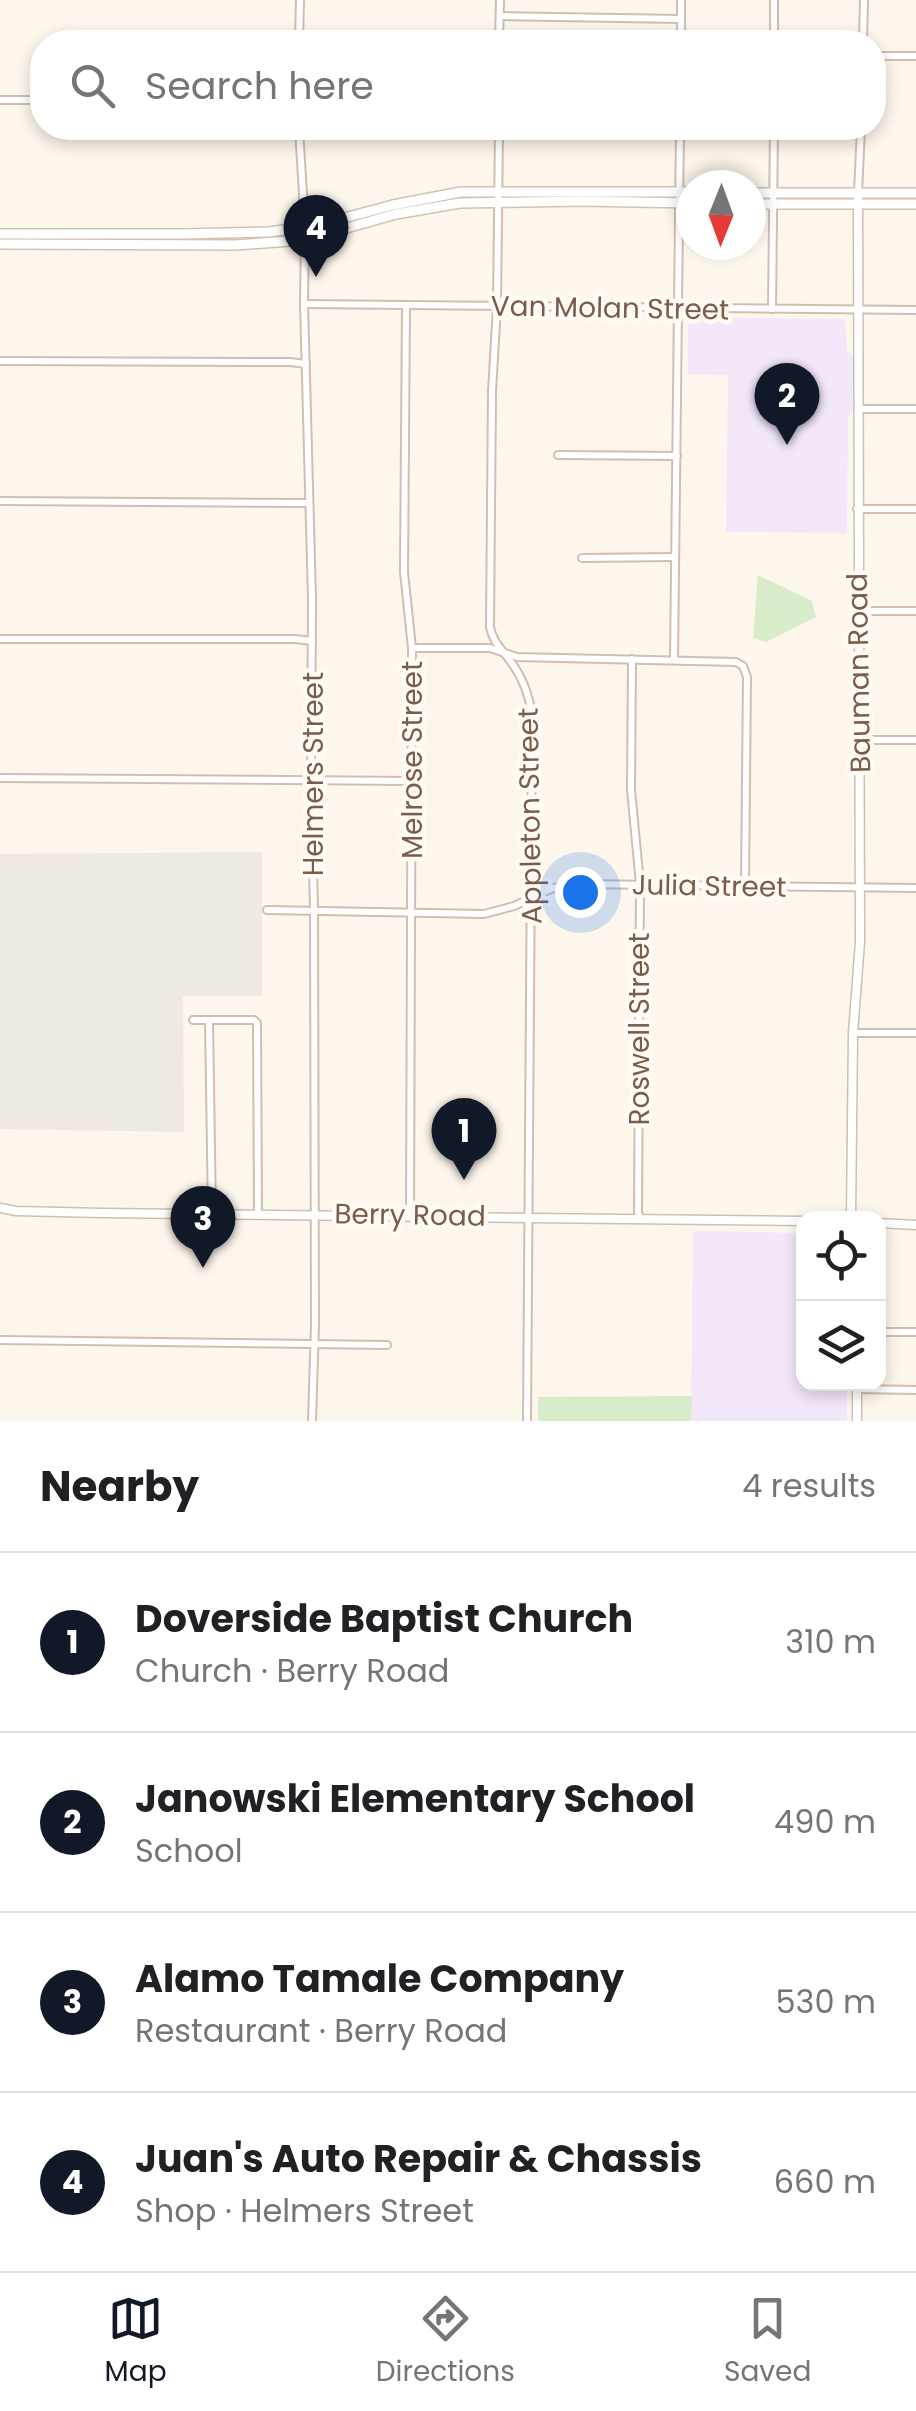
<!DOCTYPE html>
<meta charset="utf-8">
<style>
:root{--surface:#fff;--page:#f2f2f2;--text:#202124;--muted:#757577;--line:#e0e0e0;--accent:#111827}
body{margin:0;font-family:Poppins,sans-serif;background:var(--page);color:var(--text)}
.controls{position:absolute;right:30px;bottom:30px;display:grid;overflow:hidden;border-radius:20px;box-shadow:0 5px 15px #0003}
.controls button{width:90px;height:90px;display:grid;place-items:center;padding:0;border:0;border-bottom:2px solid var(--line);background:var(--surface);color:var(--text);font:50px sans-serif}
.compass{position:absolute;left:676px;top:170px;width:90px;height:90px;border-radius:50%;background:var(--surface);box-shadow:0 5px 15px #0003;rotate:181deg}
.you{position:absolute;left:580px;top:892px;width:35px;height:35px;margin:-25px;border:8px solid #fff;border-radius:50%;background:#1a73e8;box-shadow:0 0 0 15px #1a73e833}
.badge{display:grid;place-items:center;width:65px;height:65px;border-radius:50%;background:var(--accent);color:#fff;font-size:32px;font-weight:700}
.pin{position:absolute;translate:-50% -82px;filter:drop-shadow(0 2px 5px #0008)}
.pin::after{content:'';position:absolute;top:52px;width:35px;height:30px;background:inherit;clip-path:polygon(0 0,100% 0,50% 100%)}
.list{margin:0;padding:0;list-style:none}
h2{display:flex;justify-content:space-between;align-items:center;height:130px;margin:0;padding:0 40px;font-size:42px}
h2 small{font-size:32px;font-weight:400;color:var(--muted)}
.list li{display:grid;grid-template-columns:65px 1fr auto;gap:30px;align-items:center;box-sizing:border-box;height:180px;padding:0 40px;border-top:2px solid var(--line)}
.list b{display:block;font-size:38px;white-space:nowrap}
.list p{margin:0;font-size:32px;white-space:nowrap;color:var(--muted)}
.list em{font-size:32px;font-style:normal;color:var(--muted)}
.icon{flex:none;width:55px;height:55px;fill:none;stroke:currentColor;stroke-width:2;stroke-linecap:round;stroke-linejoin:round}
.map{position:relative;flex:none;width:916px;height:1421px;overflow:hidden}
.search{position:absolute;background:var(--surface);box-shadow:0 5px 15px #0003;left:30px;right:30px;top:30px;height:110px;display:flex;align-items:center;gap:25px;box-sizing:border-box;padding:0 35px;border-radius:40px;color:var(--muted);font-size:38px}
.sheet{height:850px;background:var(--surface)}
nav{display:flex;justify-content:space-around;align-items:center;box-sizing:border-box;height:140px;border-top:2px solid var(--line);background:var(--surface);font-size:28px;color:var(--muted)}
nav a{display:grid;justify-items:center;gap:5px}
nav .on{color:var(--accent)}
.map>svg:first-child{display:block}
.industrial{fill:#efe9e4}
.education{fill:#f3e8fa}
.green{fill:#d8ecc9}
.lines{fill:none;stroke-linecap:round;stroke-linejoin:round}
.minor-casing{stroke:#d1beb0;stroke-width:10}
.tertiary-casing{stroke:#d1beb0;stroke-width:11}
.secondary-casing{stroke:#d6c0b0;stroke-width:12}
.minor{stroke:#fff;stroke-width:6}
.tertiary{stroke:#fff;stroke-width:8}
.secondary{stroke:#fff;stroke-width:9}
.labels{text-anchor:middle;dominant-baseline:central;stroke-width:9;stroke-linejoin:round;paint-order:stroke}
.street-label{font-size:28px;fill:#7a5c4d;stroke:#fffaf3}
</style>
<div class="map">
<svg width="916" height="1421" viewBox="0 0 916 1421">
<rect width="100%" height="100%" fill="#fdf6ec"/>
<path class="industrial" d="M262 852V996H183L184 1132 0 1129V854Z"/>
<g class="education">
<path d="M688 317 845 319 847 351 856 357 857 403 848 418 847 533 726 532 728 375 688 374Z"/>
<path d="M693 1231 803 1233 804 1384H847V1421H691Z"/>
</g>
<g class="green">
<path d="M758 575 812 601 816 617 766 642 753 638Z"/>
<path d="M692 1396 691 1421H538V1397Z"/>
</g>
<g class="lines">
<defs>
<g id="minor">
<path d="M500 16 681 19"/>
<path d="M299 42 300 0"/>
<path d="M499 42 500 0"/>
<path d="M681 42V0"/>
<path d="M774 42V0"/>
<path d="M863 42 864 0"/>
<path d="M874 56H916"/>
<path d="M0 100H42"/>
<path d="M299 128 305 228 304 304 312 598 311 779 314 910 315 1325 312 1421"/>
<path d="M499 128 497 307 492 391 490 627C493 643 502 649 511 662 523 678 529 695 532 715L527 1421"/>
<path d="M858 193 861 128"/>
<path d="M304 304 916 310"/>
<path d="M406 305 404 572 412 648 410 1216"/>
<path d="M772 309 774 128"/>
<path d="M0 361 290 362 306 364"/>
<path d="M859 409H916"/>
<path d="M558 455 677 456"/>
<path d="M0 501 309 503"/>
<path d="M857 509H916"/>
<path d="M582 558 675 557"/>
<path d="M858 611H916"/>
<path d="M0 639H295L312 641"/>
<path d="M412 648H490L517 657 736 662 743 666 747 677 745 886"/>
<path d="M632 659 631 790 640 884 638 1213 641 1219"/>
<path d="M674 660 680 128"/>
<path d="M860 740H916"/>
<path d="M0 778 411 781"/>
<path d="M267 910 484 914 514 906 553 888 578 884 916 888"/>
<path d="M193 1020H254L257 1023 258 1214"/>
<path d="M209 1020 212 1214"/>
<path d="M853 1033H916"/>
<path d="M878 1332H916"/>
<path d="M0 1340 387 1345"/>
<path d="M857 1389 916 1390"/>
</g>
<g id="tertiary">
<path d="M0 1208 16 1211 102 1213 804 1221"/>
<path d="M851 1218 853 1033 860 942 858 193"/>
<path d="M878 1223 916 1225"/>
<path d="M857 1384V1421"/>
</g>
<g id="secondary">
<path d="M751 193H916"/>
<path d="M751 204H916"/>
<path d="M0 234H183L269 232 318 225 393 205 461 192H691"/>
<path d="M0 244 235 245 304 240 396 214 460 203 582 201 691 203"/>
</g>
</defs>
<use href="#minor" class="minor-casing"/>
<use href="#tertiary" class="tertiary-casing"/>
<use href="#secondary" class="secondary-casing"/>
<use href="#minor" class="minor"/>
<use href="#tertiary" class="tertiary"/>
<use href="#secondary" class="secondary"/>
</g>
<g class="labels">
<g class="street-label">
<text transform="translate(610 308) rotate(1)">Van Molan Street</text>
<text transform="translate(859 673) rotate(-91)">Bauman Road</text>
<text transform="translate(412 760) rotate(-90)">Melrose Street</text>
<text transform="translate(313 774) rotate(-90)">Helmers Street</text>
<text transform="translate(530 816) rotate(-91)">Appleton Street</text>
<text transform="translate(709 886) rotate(1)">Julia Street</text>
<text transform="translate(639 1029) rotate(-90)">Roswell Street</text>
<text transform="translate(410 1215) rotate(1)">Berry Road</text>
</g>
</g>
</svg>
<div class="controls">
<button><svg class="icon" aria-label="locate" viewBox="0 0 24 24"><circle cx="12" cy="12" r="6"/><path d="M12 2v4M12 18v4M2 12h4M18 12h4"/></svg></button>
<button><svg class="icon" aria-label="layers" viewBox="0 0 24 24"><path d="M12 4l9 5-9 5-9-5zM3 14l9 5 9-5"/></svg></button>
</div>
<svg class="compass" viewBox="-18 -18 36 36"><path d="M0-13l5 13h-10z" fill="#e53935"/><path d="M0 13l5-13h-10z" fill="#757577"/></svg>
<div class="you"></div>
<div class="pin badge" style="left:464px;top:1180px">1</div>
<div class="pin badge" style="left:787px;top:445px">2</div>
<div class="pin badge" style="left:203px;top:1268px">3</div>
<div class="pin badge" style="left:316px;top:277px">4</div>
<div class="search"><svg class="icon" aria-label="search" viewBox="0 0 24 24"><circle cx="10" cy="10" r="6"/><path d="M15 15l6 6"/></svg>Search here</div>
</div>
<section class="sheet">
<h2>Nearby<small>4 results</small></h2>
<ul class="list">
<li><span class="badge">1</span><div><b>Doverside Baptist Church</b><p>Church · Berry Road</p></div><em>310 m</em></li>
<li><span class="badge">2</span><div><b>Janowski Elementary School</b><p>School</p></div><em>490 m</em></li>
<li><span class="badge">3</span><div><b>Alamo Tamale Company</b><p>Restaurant · Berry Road</p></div><em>530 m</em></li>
<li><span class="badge">4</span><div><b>Juan's Auto Repair &amp; Chassis</b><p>Shop · Helmers Street</p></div><em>660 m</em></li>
</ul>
</section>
<nav>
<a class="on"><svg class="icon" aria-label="map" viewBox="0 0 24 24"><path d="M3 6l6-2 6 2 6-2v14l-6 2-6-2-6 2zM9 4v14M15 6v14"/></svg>Map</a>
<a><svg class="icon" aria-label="directions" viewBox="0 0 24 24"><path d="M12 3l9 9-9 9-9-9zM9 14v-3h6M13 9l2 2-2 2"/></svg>Directions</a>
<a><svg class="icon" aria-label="saved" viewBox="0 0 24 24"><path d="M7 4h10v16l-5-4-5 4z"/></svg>Saved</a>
</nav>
